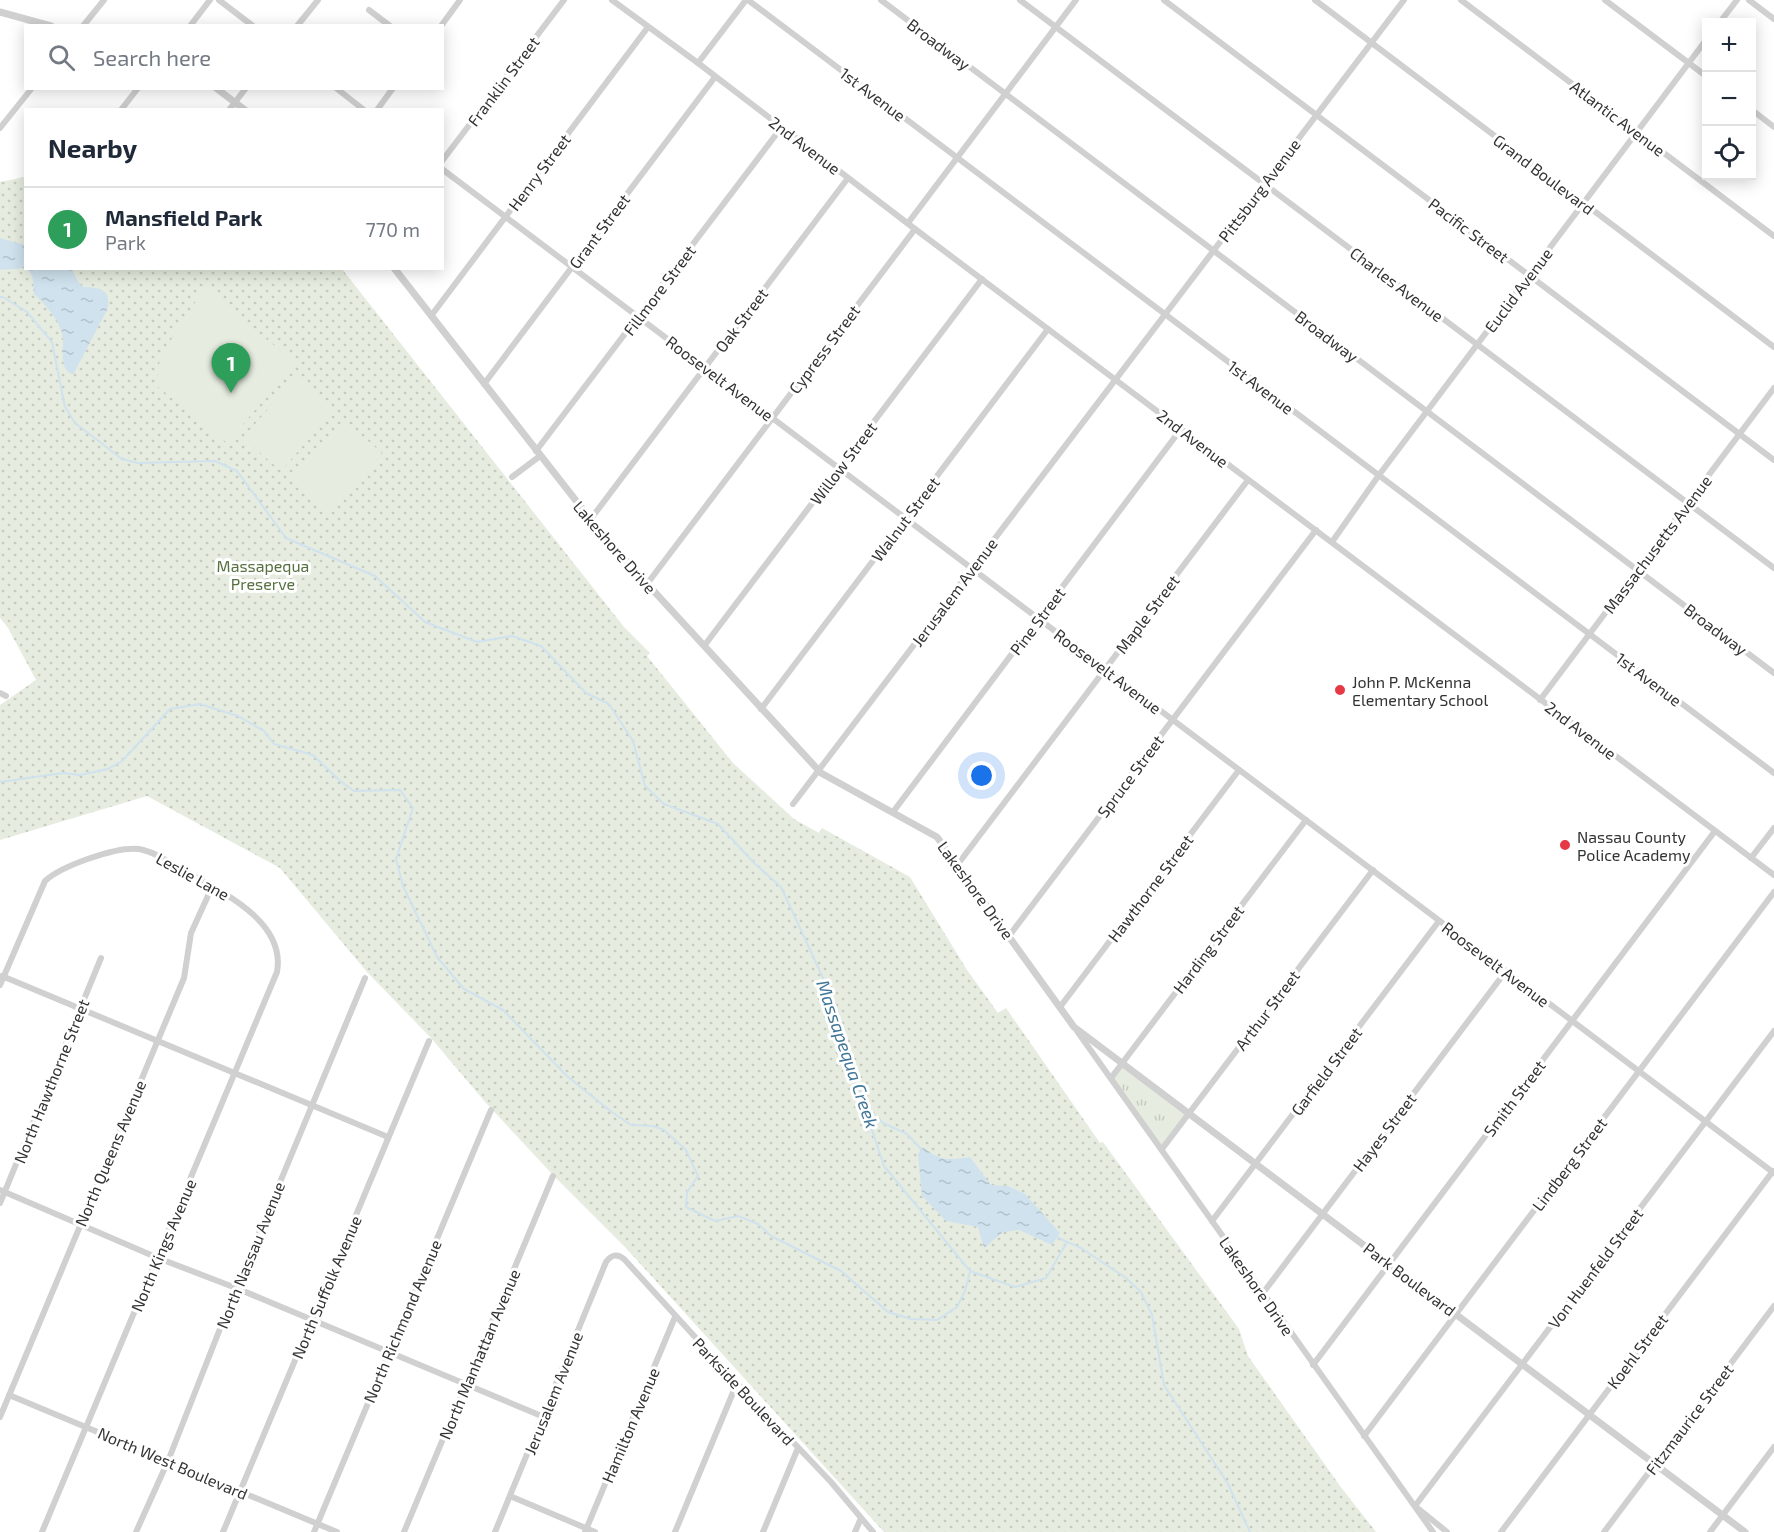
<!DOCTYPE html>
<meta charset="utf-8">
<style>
:root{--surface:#fff;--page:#f6f6f7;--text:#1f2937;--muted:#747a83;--line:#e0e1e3;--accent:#e63946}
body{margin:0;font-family:"Exo 2",sans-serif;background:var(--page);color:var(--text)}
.controls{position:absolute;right:18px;top:18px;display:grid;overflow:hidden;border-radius:0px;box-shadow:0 3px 15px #0003}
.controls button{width:54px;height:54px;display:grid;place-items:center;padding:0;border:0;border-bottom:2px solid var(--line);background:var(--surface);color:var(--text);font:30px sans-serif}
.you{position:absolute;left:982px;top:776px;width:21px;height:21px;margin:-15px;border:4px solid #fff;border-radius:50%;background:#1a73e8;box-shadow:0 0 0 9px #1a73e833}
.badge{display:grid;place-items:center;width:39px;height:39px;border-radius:50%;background:var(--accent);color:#fff;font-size:20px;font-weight:700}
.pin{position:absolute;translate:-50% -50px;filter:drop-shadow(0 2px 3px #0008)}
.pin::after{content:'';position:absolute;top:32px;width:21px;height:18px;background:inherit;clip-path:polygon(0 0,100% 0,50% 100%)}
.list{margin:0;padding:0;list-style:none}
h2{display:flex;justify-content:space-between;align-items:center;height:78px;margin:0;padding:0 24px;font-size:26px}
h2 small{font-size:20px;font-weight:400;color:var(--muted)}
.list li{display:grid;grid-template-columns:39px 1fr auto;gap:18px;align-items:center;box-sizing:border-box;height:84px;padding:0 24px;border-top:2px solid var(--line)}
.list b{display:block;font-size:22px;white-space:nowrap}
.list p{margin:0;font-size:20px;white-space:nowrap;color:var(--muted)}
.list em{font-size:20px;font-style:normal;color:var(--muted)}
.icon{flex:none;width:33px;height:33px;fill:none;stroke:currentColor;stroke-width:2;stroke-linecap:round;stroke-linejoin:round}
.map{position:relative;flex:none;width:1774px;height:1532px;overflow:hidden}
.search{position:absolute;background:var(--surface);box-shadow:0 3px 15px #0003;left:24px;top:24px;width:420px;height:66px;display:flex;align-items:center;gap:15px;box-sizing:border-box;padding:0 21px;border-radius:0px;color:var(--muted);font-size:22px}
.panel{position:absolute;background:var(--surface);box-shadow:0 3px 15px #0003;left:24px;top:108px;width:420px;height:162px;border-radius:0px}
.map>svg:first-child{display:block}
.grass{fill:url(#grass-tufts)}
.park{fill:url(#park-dots)}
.pitch{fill:#e6ecdf}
.water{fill:url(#water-ripples)}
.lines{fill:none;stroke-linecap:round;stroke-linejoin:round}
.stream{stroke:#cfe2ee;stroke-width:2}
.minor{stroke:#d0d0d0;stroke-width:6}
.tertiary{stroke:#d0d0d0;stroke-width:7}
.poi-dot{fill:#e63946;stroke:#fff;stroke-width:2}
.labels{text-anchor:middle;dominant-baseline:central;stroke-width:6;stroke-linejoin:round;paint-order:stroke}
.street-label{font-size:16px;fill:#333;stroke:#fff}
.park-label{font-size:16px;fill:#56703f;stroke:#fff}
.poi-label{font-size:16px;fill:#333;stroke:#fff;text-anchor:start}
.water-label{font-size:18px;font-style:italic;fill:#3f7597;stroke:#fff}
</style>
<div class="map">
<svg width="1774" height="1532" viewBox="0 0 1774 1532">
<defs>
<pattern id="grass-tufts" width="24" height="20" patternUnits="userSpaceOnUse" patternTransform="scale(1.5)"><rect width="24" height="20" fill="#e6ecdf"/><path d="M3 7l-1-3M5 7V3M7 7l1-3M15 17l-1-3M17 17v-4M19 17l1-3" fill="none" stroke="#c6cbc0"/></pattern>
<pattern id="park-dots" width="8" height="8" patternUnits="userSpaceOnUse" patternTransform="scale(1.5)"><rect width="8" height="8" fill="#e6ecdf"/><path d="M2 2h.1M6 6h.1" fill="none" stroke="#c6cbc0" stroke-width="1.8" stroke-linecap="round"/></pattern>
<pattern id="water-ripples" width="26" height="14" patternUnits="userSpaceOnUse" patternTransform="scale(1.5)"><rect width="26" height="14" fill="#cfe2ee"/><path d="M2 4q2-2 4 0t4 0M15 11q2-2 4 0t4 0" fill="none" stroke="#b2c2cd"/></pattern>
</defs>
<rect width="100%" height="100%" fill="#fff"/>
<path class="grass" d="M1122 1063 1189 1113 1162 1149 1111 1078Z"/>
<path class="park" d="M25 177 26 268 342 269 624 627 650 653 647 656 733 763 794 819 819 833 822 828 910 877 967 970 998 1013 1006 1008 1100 1143 1103 1142 1239 1329 1248 1356 1340 1486 1376 1532H884L625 1247 553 1175 486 1103 431 1038 367 972 280 868 147 796 0 840V705L36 680 8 628 0 618V182Z"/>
<g class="pitch">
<path d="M205 287 295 363 227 443 157 386 160 357Z"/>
<path d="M296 377 334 410 281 471 243 438Z"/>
<path d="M344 420 382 453 329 514 291 481Z"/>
</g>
<g class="water">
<path d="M0 238 25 245 26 268 0 270Z"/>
<path d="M26 268 72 269 77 280 83 287C99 288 111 288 108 308L74 373 71 374C57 365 66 347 62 333 57 317 46 305 34 294 32 281 36 278 26 268Z"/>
<path d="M923 1147C941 1162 948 1160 970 1157L991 1185 1008 1186 1025 1194 1060 1233 1052 1245 1019 1230 1003 1232 984 1248 978 1227 946 1221 922 1196 918 1154Z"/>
</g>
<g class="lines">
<g class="stream">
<path d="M0 297H3L27 312 52 342 65 407 75 423 122 459 138 463 215 461 237 471 286 538 375 576 425 622 477 642 512 636 541 646 586 693 609 704 633 741 645 786 664 804 718 824 755 864 781 887 836 1006 870 1124 884 1166 970 1271 1015 1287 1046 1278 1067 1242 1081 1248 1126 1278 1141 1292 1152 1315 1164 1385 1228 1484 1250 1532"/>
<path d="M0 782 63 773 80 775 108 769 122 761 170 709 200 704 238 716 264 731 274 744 313 755 339 780 354 791 400 790 413 808 396 859 403 886 437 957 464 989 503 1010 567 1076 609 1110 631 1125 653 1126 664 1130 686 1150 698 1176 687 1192 686 1207 715 1221 738 1216 758 1224 771 1236 841 1271 888 1312 911 1319 937 1320 957 1307 965 1291 970 1272"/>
<path d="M865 1107 883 1123 907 1134 922 1150"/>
<path d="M1057 1237 1067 1242"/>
</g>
<g class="minor">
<path d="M219 0 253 26"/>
<path d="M612 0 698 63 915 229 1774 875"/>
<path d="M748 0 1774 773"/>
<path d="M881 0 1774 673"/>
<path d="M1020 0 1774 568"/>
<path d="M1164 0 1774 460"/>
<path d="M1315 0 1774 347"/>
<path d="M1461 0 1774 236"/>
<path d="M1605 0 1706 76"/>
<path d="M1749 0 1774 19"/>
<path d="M369 10 390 26"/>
<path d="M1720 22 1737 0"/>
<path d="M83 26 104 0"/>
<path d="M190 26 210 0"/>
<path d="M297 26 318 0"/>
<path d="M441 26 460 0"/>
<path d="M698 63 746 0"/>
<path d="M336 88 364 110"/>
<path d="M121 110 138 88"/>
<path d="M229 110 246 88"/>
<path d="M377 110 393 88"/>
<path d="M1752 110 1774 127"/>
<path d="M0 128 32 88"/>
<path d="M442 161 564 0"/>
<path d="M442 169 1774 1173"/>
<path d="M908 223 1076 0"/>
<path d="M431 316 648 27"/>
<path d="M484 384 715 77"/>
<path d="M536 451 781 128"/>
<path d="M512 477 540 456"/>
<path d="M590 520 848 178"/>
<path d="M1332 542 1379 475 1706 40"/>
<path d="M647 584 915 229"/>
<path d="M704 646 982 279"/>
<path d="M0 693 6 696"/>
<path d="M1540 700 1774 388"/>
<path d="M761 709 1048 329"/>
<path d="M793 804 1404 0"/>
<path d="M893 812 1181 429"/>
<path d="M1751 858 1774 828"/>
<path d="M958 864 1248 480"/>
<path d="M1009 936 1316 530"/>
<path d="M2 976 388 1137"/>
<path d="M0 985 45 881C61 866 117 846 139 849 156 852 173 865 188 873 224 893 286 922 277 972L42 1532"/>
<path d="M1060 1007 1239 770"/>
<path d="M1077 1031 1433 1532"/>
<path d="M1111 1078 1306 820"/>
<path d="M1162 1149 1373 870"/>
<path d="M0 1190 158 1258 236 1288 544 1417"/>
<path d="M0 1203 101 958"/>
<path d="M1212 1221 1439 921"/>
<path d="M1263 1293 1506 971"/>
<path d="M1313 1365 1715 831"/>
<path d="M9 1395 337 1532"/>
<path d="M0 1417 184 978 191 933 212 887"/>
<path d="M1364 1436 1774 892"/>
<path d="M510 1496 595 1532"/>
<path d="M136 1532 168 1461 236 1288 365 978"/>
<path d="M223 1532 429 1041"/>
<path d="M314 1532 491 1110"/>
<path d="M404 1532 553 1176"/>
<path d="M495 1532 606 1262C611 1255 617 1253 624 1259L737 1383 831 1482 873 1532"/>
<path d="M585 1532 675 1317"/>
<path d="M675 1532 737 1383"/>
<path d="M763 1532 798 1448"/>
<path d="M855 1532 861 1518"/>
<path d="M1447 1532 1415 1506 1774 1031"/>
<path d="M1501 1532 1773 1171"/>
<path d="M1604 1532 1774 1306"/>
<path d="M1710 1532 1774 1447"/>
</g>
<g class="tertiary">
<path d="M0 12 51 26"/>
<path d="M216 88 245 110"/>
<path d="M394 268 606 539 821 773 937 837 1074 1027 1745 1532"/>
</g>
</g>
<g class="poi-dot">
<circle cx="1340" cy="690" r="6"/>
<circle cx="1565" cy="845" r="6"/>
</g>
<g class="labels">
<g class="street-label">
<text transform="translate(939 44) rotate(37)">Broadway</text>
<text transform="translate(503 81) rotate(-53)">Franklin Street</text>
<text transform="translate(873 94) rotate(37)">1st Avenue</text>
<text transform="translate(1618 118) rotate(37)">Atlantic Avenue</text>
<text transform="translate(805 145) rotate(37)">2nd Avenue</text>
<text transform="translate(539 172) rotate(-53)">Henry Street</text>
<text transform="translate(1544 174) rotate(37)">Grand Boulevard</text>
<text transform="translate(1259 190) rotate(-53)">Pittsburg Avenue</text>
<text transform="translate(1469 230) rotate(37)">Pacific Street</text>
<text transform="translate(599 231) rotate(-53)">Grant Street</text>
<text transform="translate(1397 284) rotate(37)">Charles Avenue</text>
<text transform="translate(659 290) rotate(-53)">Fillmore Street</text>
<text transform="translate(1518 290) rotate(-53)">Euclid Avenue</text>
<text transform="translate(741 320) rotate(-53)">Oak Street</text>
<text transform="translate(1327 336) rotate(37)">Broadway</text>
<text transform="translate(824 349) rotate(-53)">Cypress Street</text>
<text transform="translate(720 378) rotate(37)">Roosevelt Avenue</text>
<text transform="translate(1261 387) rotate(37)">1st Avenue</text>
<text transform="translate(1193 438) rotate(37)">2nd Avenue</text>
<text transform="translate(843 463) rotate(-53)">Willow Street</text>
<text transform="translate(905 519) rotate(-53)">Walnut Street</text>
<text transform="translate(1657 544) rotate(-53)">Massachusetts Avenue</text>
<text transform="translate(615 547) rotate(49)">Lakeshore Drive</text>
<text transform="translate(954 592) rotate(-53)">Jerusalem Avenue</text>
<text transform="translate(1147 614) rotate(-53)">Maple Street</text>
<text transform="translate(1037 621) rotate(-53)">Pine Street</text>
<text transform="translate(1716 629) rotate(37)">Broadway</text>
<text transform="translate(1108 671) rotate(37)">Roosevelt Avenue</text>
<text transform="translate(1649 679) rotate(37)">1st Avenue</text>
<text transform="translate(1581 730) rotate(37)">2nd Avenue</text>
<text transform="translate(1130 776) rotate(-53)">Spruce Street</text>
<text transform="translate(193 876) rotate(29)">Leslie Lane</text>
<text transform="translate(1150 888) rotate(-53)">Hawthorne Street</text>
<text transform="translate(976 890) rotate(54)">Lakeshore Drive</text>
<text transform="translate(1208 949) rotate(-53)">Harding Street</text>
<text transform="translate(1496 964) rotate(37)">Roosevelt Avenue</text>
<text transform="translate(1267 1010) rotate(-53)">Arthur Street</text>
<text transform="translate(1326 1071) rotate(-53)">Garfield Street</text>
<text transform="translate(51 1081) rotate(-68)">North Hawthorne Street</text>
<text transform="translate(1514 1098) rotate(-53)">Smith Street</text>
<text transform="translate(1384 1132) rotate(-53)">Hayes Street</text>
<text transform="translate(110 1153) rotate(-67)">North Queens Avenue</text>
<text transform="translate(1569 1164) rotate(-53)">Lindberg Street</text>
<text transform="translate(163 1245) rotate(-67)">North Kings Avenue</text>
<text transform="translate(250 1255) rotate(-68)">North Nassau Avenue</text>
<text transform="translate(1595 1268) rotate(-53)">Von Huenfeld Street</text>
<text transform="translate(1410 1279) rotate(37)">Park Boulevard</text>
<text transform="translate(1257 1286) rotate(55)">Lakeshore Drive</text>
<text transform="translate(326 1287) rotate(-67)">North Suffolk Avenue</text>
<text transform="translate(402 1321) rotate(-67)">North Richmond Avenue</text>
<text transform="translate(1637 1351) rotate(-53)">Koehl Street</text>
<text transform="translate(479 1354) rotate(-67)">North Manhattan Avenue</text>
<text transform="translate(744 1391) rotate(47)">Parkside Boulevard</text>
<text transform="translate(553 1393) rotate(-68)">Jerusalem Avenue</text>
<text transform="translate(1689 1419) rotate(-53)">Fitzmaurice Street</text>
<text transform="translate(630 1425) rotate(-67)">Hamilton Avenue</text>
<text transform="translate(173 1463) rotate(23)">North West Boulevard</text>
</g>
<g class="park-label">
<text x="263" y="565">Massapequa<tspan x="263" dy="18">Preserve</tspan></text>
</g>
<g class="poi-label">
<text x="1352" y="681">John P. McKenna<tspan x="1352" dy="18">Elementary School</tspan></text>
<text x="1577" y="836">Nassau County<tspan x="1577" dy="18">Police Academy</tspan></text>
</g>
<g class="water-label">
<text transform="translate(848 1054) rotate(71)">Massapequa Creek</text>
</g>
</g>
</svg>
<div class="controls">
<button>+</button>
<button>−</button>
<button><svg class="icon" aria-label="locate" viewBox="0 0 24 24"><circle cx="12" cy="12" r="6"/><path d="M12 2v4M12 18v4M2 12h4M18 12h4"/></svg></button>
</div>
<div class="you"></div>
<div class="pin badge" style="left:231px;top:393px;background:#2e9e5b">1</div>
<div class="search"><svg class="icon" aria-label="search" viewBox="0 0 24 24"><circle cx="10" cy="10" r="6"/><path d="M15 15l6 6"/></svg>Search here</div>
<section class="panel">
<h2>Nearby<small></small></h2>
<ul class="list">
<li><span class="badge" style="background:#2e9e5b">1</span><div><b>Mansfield Park</b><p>Park</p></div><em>770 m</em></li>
</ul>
</section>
</div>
